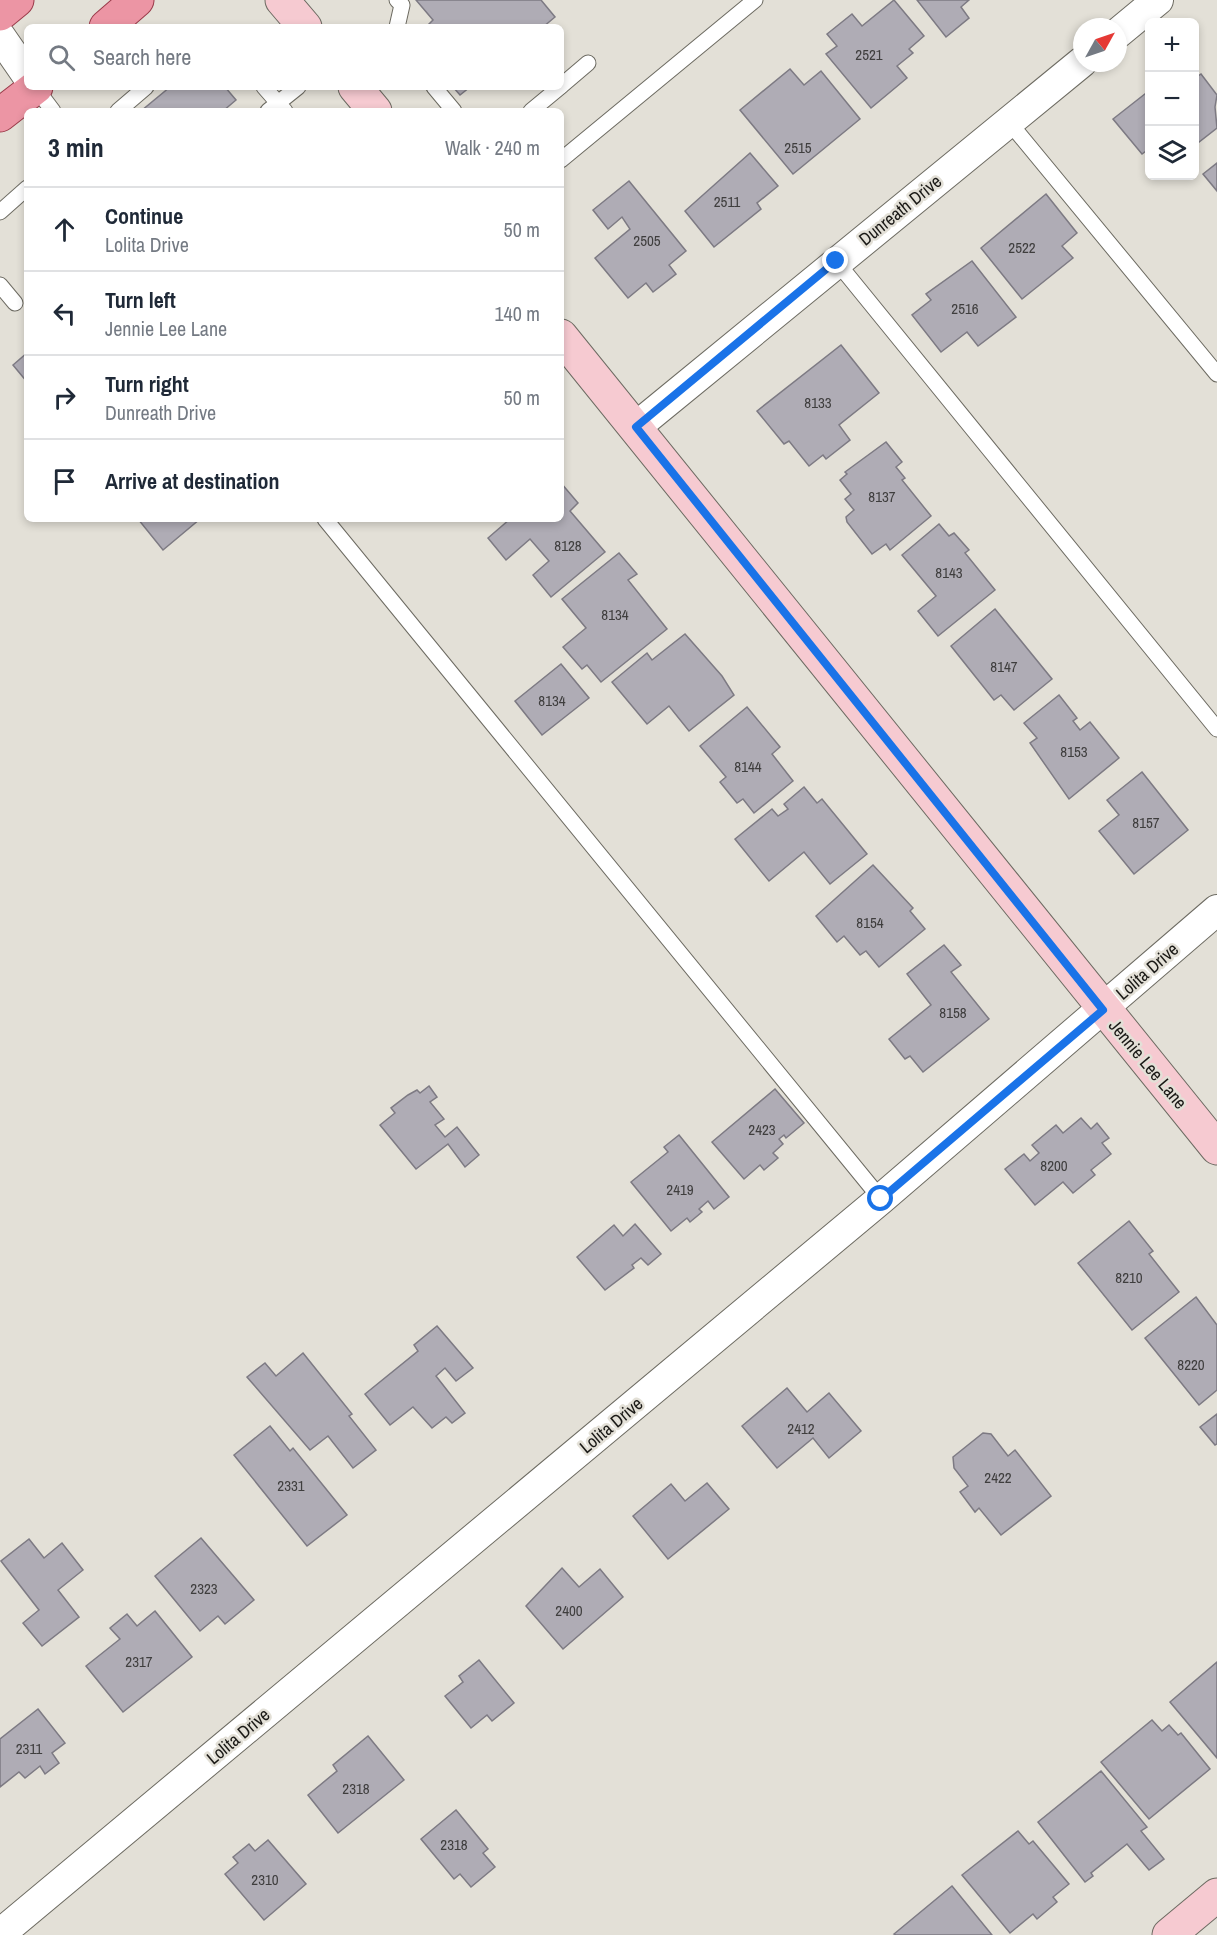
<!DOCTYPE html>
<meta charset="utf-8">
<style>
:root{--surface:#fff;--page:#f6f6f7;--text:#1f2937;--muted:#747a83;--line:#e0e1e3}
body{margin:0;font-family:"Archivo Narrow",sans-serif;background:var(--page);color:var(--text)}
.controls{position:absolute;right:18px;top:18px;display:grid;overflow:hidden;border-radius:9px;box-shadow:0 3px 9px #0003}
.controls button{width:54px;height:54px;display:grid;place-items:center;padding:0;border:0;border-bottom:2px solid var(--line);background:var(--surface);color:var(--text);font:30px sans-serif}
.compass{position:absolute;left:1073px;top:18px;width:54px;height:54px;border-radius:50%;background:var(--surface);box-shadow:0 3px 9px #0003;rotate:50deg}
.stop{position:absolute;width:18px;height:18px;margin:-14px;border:4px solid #1a73e8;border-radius:50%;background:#fff}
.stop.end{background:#1a73e8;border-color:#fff;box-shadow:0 2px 6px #0008}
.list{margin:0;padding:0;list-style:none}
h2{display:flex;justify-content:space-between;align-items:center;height:78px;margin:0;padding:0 24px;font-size:26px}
h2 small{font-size:20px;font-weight:400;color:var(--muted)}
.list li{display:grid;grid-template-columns:39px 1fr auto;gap:18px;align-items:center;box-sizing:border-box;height:84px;padding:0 24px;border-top:2px solid var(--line)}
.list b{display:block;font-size:22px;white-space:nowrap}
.list p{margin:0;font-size:20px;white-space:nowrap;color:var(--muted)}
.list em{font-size:20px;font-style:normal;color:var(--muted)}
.icon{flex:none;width:33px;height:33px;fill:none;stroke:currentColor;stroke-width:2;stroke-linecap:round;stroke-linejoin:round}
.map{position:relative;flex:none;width:1217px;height:1935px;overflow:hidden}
.search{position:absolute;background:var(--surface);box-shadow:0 3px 9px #0003;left:24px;top:24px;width:540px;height:66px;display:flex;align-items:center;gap:15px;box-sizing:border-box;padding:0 21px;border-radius:9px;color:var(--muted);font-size:22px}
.panel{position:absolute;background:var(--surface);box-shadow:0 3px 9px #0003;left:24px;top:108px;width:540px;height:414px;border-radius:9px}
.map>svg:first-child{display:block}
.building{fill:#afacb5;stroke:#7d7a83;stroke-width:1.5}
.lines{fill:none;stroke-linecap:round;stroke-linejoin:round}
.lane-casing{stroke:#6d6b62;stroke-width:17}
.street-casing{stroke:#6d6b62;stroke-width:32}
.secondary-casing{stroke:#6d6b62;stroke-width:35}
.primary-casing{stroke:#9b3c4b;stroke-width:35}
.lane{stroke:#fff;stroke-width:15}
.street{stroke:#fff;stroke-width:30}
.secondary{stroke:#f6cad1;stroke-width:33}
.primary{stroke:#ec95a4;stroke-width:33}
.route{stroke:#1a73e8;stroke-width:8}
.labels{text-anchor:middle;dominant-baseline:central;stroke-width:5;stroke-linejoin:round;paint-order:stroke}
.number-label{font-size:15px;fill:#3f3e3e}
.street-label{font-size:18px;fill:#1a1916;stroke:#e3e0d7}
</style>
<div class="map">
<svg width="1217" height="1935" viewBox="0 0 1217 1935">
<rect width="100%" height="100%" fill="#e3e0d7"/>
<g class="building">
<path d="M416 0H541L555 17 543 27H426L433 20Z"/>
<path d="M894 0 924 36 909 49 913 53 897 66 907 78 871 108 826 54 837 46 827 34 852 14 862 26Z"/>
<path d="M917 0H969L961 7 969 18 946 37Z"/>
<path d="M790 69 804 85 821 71 860 119 793 174 740 110Z"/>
<path d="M1201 74 1217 95 1215 107 1217 128 1194 146V79Z"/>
<path d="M170 87H225L236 100 223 111H141Z"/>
<path d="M453 87H470L460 95Z"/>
<path d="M1150 90V148L1142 154 1113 119Z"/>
<path d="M750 153 778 186 757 203 761 209 714 247 685 211Z"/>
<path d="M1217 163V191L1203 174Z"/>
<path d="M629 181 686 251 669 265 676 274 653 292 646 283 628 298 595 258 630 229 622 217 608 229 593 210Z"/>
<path d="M1046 194 1077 233 1062 246 1073 258 1022 299 981 248Z"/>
<path d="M972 261 1016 317 978 346 967 332 941 352 912 315 931 300 926 294Z"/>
<path d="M841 345 879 393 839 425 850 440 826 459 823 455 809 466 789 441 784 444 757 411Z"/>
<path d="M27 353V382L13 365Z"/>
<path d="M886 442 902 462 896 467 905 478 902 480 931 516 890 550 886 544 872 554 847 522 846 517 854 510 845 499 851 494 840 480 847 474 845 472Z"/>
<path d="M561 483 578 503 570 511 605 552 551 597 533 575 549 561 530 539 506 560 488 538 510 519H561Z"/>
<path d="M138 519H200L163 550Z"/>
<path d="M939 524 949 536 954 533 969 550 965 553 995 590 938 636 918 611 936 596 902 555Z"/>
<path d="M619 553 637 574 628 580 667 629 601 682 587 665 582 669 563 647 586 628 562 599Z"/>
<path d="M995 609 1052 679 1014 710 1001 695 994 700 951 646Z"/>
<path d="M685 634 722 676 734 695 689 731 669 706 647 724 612 682 647 653 652 660Z"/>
<path d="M561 664 589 698 542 735 515 701Z"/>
<path d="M1059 695 1077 718 1073 721 1080 730 1090 722 1119 758 1069 799 1030 743 1037 738 1024 723Z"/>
<path d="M747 707 780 747 772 754 793 781 754 813 743 799 737 803 720 782 726 777 700 746Z"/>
<path d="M1142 772 1188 830 1134 874 1099 831 1119 815 1107 800Z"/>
<path d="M804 787 817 803 822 799 867 854 830 884 804 852 769 881 735 839 772 809 778 816 788 809 784 804Z"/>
<path d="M873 865 913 908 910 911 925 929 879 967 866 951 860 955 844 936 837 942 816 916Z"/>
<path d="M944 945 961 965 951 972 989 1019 923 1072 910 1056 905 1059 889 1039 931 1005 907 974Z"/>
<path d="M429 1086 437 1097 430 1102 444 1119 435 1125 445 1137 457 1127 479 1155 465 1167 448 1144 416 1169 380 1125 395 1113 391 1108 408 1095 417 1090 420 1093Z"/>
<path d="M775 1089 804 1123 786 1138 784 1135 779 1139 783 1144 773 1153 778 1158 764 1170 760 1165 744 1179 712 1142Z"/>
<path d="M1081 1118 1091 1129 1097 1123 1109 1138 1102 1143 1111 1154 1091 1170 1095 1175 1073 1193 1063 1182 1035 1205 1005 1169 1024 1154 1030 1161 1039 1153 1032 1145 1056 1125 1063 1133Z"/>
<path d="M679 1135 729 1197 714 1209 708 1201 699 1209 702 1212 690 1222 687 1218 671 1231 631 1182 668 1152 664 1147Z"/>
<path d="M1129 1221 1153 1251 1149 1254 1179 1292 1132 1330 1078 1263Z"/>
<path d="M635 1224 661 1254 648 1265 641 1258 632 1265 634 1268 605 1290 577 1257 614 1225 623 1236Z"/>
<path d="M1196 1297 1217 1325V1390L1199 1405 1145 1338Z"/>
<path d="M437 1326 473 1368 456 1381 445 1368 436 1376 465 1413 452 1423 446 1417 432 1428 413 1407 390 1425 365 1394 418 1351 414 1345Z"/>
<path d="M303 1353 352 1414 349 1416 376 1450 353 1468 328 1436 310 1450 247 1377 265 1363 276 1376Z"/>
<path d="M787 1388 807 1412 829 1393 861 1431 829 1458 813 1438 777 1468 742 1426Z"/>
<path d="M1217 1414V1444L1215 1445 1200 1427Z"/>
<path d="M270 1426 290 1451 293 1448 347 1515 307 1546 234 1455Z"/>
<path d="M983 1433 991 1434 1008 1456 1015 1450 1051 1496 1001 1535 979 1508 975 1512 960 1492 968 1486 954 1468 953 1457Z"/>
<path d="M707 1483 729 1509 668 1559 633 1516 671 1484 685 1501Z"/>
<path d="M201 1538 254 1600 225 1624 218 1616 200 1631 155 1576Z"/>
<path d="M29 1539 44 1558 62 1543 83 1570 58 1590 79 1617 42 1646 23 1623 39 1610 1 1561Z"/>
<path d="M562 1568 579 1587 600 1569 623 1597 563 1649 526 1606Z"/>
<path d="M155 1611 192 1657 123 1712 86 1666 120 1639 110 1628 127 1614 137 1626Z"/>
<path d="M479 1660 514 1703 492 1721 487 1715 471 1728 445 1696 463 1682 459 1676Z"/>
<path d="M1217 1662V1758L1170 1702Z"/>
<path d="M38 1709 65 1743 52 1753 59 1763 45 1774 40 1766 25 1778 19 1772 0 1787V1739Z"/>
<path d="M1152 1720 1162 1731 1169 1725 1178 1735 1181 1733 1210 1769 1149 1819 1101 1762Z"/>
<path d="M368 1736 404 1780 338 1833 308 1795 337 1771 333 1765Z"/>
<path d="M1101 1771 1147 1827 1141 1831 1164 1859 1149 1870 1127 1844 1091 1873 1093 1876 1085 1882 1038 1822Z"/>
<path d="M456 1810 488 1849 483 1853 495 1867 471 1887 460 1874 454 1879 421 1839Z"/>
<path d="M1018 1831 1029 1844 1033 1841 1069 1884 1053 1897 1057 1902 1037 1919 1033 1914 1010 1933 962 1875Z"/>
<path d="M268 1840 306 1884 264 1920 225 1874 238 1863 233 1857 249 1844 255 1851Z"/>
<path d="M952 1886 992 1935H896L894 1934Z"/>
</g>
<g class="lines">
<defs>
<g id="lane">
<path d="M397 27 402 5 397 0"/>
<path d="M561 86 588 63"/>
<path d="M35 87 53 111"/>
<path d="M264 87 285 111"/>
<path d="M434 87 454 111"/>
<path d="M118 111 146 87"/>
<path d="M268 111 298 87"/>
<path d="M531 111 560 87"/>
<path d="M1009 122 1217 374"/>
<path d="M561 160 755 0"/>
<path d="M0 212 27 188"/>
<path d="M836 261 1217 729"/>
<path d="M0 285 15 303"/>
<path d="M325 519 881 1199"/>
</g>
<g id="street">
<path d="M1118 33 1158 0"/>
<path d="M0 36 27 75"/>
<path d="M636 427 1082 62"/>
<path d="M0 1934 881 1199 1217 910"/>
</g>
<g id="secondary">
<path d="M282 0 305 27"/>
<path d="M355 87 375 111"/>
<path d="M561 336 1217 1148"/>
<path d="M1169 1935 1217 1895"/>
</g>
<g id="primary">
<path d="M0 14 17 0"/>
<path d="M106 27 137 0"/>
<path d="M0 115 36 87"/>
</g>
</defs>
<use href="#lane" class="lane-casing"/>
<use href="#street" class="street-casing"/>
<use href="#secondary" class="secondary-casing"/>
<use href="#primary" class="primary-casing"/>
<use href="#lane" class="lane"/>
<use href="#street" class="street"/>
<use href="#secondary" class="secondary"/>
<use href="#primary" class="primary"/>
</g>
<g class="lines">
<path class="route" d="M836 261 636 427 1103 1010 881 1199"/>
</g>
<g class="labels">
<g class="number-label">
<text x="869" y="54">2521</text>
<text x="798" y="147">2515</text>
<text x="727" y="201">2511</text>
<text x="647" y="240">2505</text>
<text x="1022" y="247">2522</text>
<text x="965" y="308">2516</text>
<text x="818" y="402">8133</text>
<text x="882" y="496">8137</text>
<text x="568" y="545">8128</text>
<text x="949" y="572">8143</text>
<text x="615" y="614">8134</text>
<text x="1004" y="666">8147</text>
<text x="552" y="700">8134</text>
<text x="1074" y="751">8153</text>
<text x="748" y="766">8144</text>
<text x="1146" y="822">8157</text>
<text x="870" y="922">8154</text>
<text x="953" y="1012">8158</text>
<text x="762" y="1129">2423</text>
<text x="1054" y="1165">8200</text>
<text x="680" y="1189">2419</text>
<text x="1129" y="1277">8210</text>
<text x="1191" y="1364">8220</text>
<text x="801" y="1428">2412</text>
<text x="998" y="1477">2422</text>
<text x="291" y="1485">2331</text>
<text x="204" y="1588">2323</text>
<text x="569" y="1610">2400</text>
<text x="139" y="1661">2317</text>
<text x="29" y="1748">2311</text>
<text x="356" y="1788">2318</text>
<text x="454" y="1844">2318</text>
<text x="265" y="1879">2310</text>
</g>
<g class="street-label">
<text transform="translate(900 210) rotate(-39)">Dunreath Drive</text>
<text transform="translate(1147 971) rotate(-41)">Lolita Drive</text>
<text transform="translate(1148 1064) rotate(50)">Jennie Lee Lane</text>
<text transform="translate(611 1425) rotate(-40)">Lolita Drive</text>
<text transform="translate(238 1736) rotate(-40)">Lolita Drive</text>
</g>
</g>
</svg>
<div class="controls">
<button>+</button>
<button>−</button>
<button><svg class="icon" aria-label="layers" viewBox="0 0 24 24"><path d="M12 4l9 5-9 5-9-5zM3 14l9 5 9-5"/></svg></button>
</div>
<svg class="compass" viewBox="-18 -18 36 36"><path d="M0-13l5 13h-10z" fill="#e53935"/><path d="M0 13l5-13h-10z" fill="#747a83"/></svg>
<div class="stop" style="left:881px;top:1199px"></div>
<div class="stop end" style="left:836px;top:261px"></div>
<div class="search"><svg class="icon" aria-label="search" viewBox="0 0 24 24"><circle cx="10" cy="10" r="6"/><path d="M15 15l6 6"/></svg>Search here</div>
<section class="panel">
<h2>3 min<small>Walk · 240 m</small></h2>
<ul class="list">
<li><svg class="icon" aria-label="ahead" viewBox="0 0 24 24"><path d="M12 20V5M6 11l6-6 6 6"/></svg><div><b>Continue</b><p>Lolita Drive</p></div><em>50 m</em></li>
<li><svg class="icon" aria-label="left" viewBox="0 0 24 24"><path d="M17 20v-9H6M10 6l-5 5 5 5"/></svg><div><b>Turn left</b><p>Jennie Lee Lane</p></div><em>140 m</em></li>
<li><svg class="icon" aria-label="right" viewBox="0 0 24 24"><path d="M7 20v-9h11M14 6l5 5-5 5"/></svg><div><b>Turn right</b><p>Dunreath Drive</p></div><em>50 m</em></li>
<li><svg class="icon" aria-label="arrive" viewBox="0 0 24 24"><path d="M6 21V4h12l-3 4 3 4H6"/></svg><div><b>Arrive at destination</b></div></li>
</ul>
</section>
</div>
